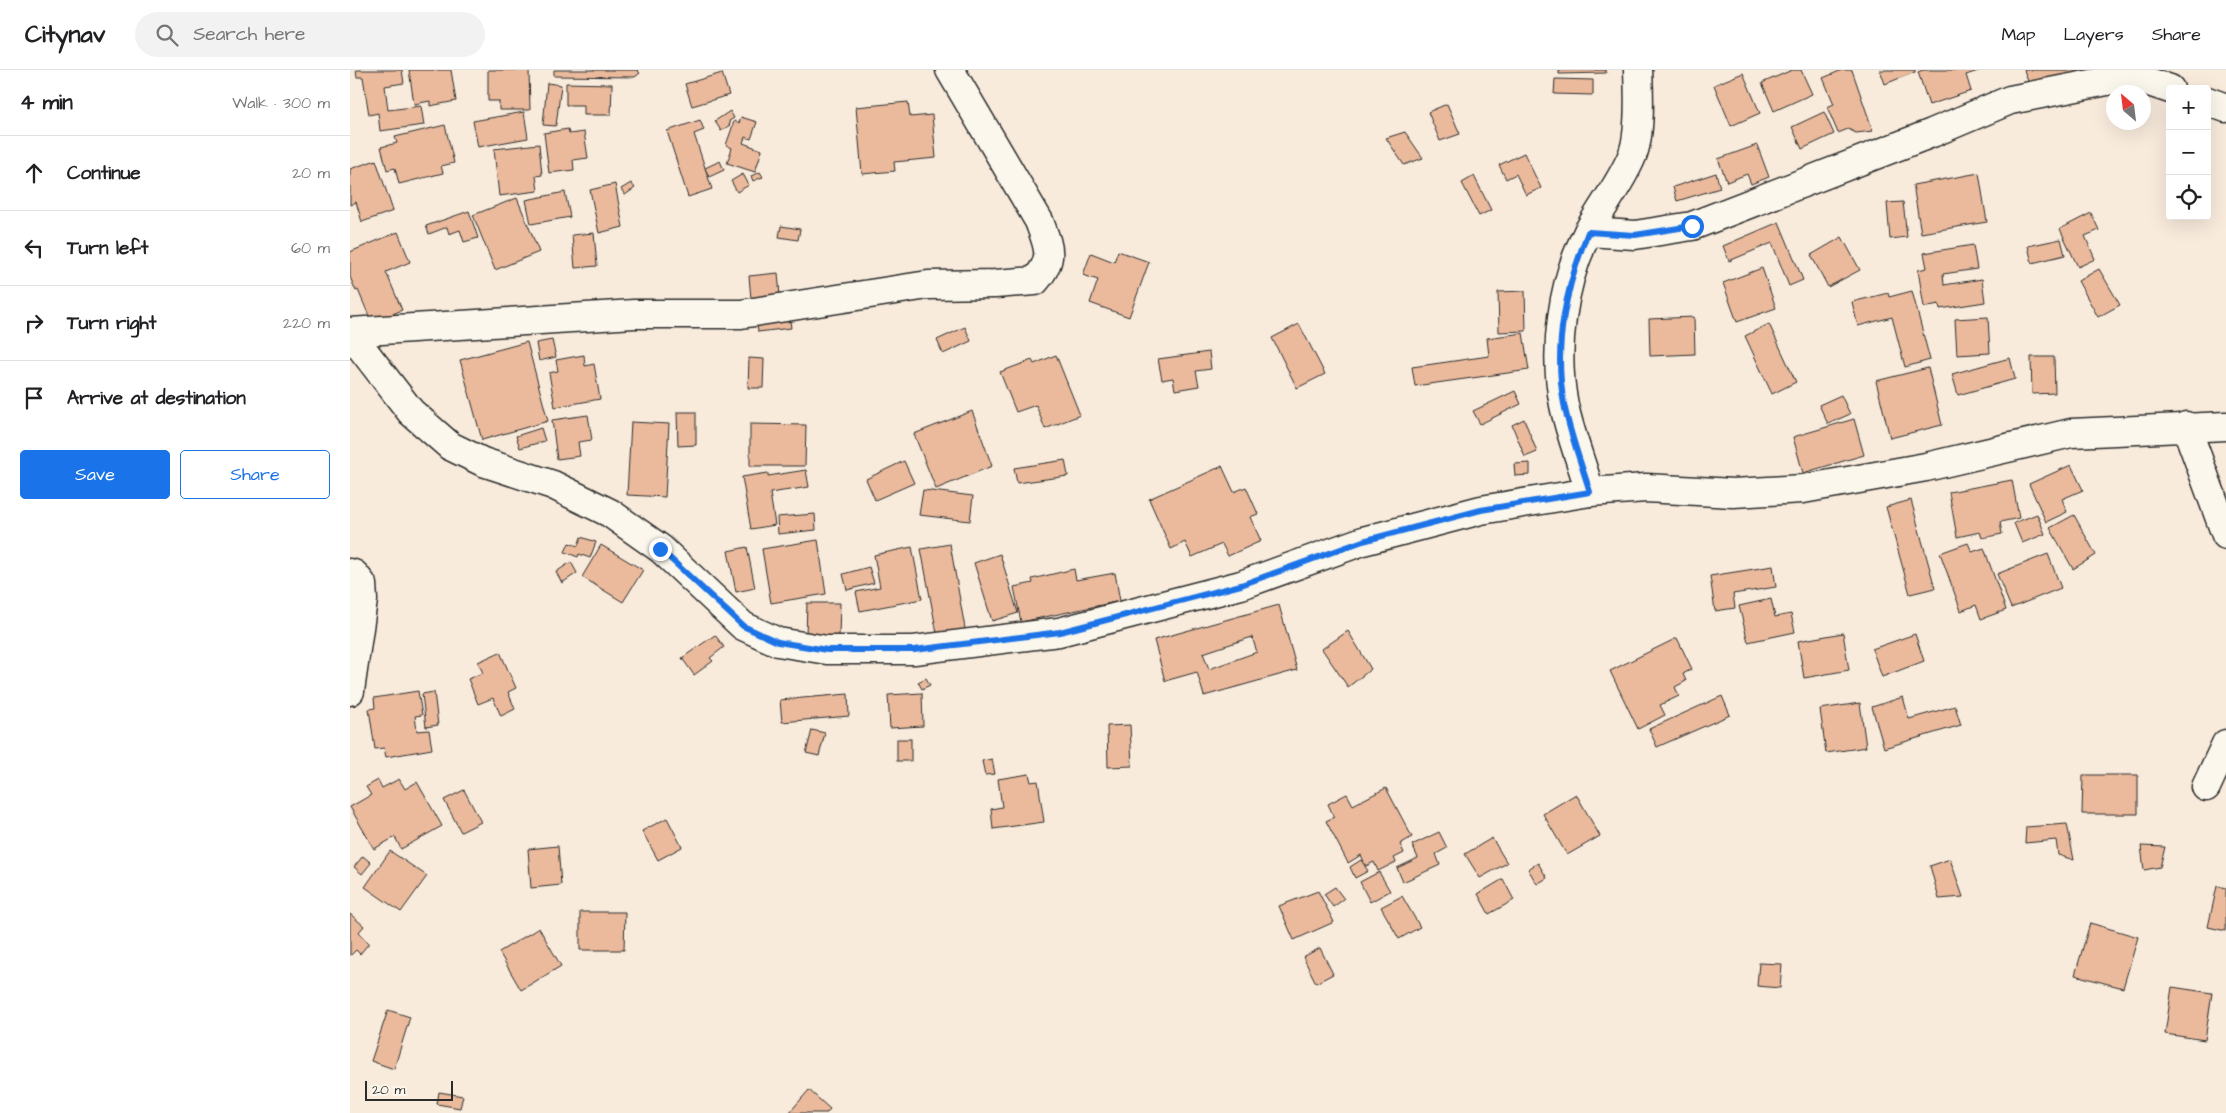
<!DOCTYPE html>
<meta charset="utf-8">
<style>
:root{--surface:#fff;--page:#f2f2f2;--text:#202124;--muted:#757577;--line:#e0e0e0;--accent:#1a73e8}
body{margin:0;font-family:"Architects Daughter",sans-serif;background:var(--page);color:var(--text)}
.controls{position:absolute;right:15px;top:15px;display:grid;overflow:hidden;border-radius:5px;box-shadow:0 5px 20px #0002}
.controls button{width:45px;height:45px;display:grid;place-items:center;padding:0;border:0;border-bottom:1px solid var(--line);background:var(--surface);color:var(--text);font:25px sans-serif}
.compass{position:absolute;left:1756px;top:15px;width:45px;height:45px;border-radius:50%;background:var(--surface);box-shadow:0 5px 20px #0002;rotate:332deg}
.scale{position:absolute;left:15px;bottom:12px;width:88px;box-sizing:border-box;padding-left:5px;border:2px solid #2b2b2b;border-top:0;font-size:14px;line-height:18px;white-space:nowrap;color:#2b2b2b;-webkit-text-stroke:4px #fbf7ec;paint-order:stroke}
.stop{position:absolute;width:15px;height:15px;margin:-11px;border:4px solid #1a73e8;border-radius:50%;background:#fff}
.stop.end{background:#1a73e8;border-color:#fff;box-shadow:0 1px 5px #0008}
.list{margin:0;padding:0;list-style:none}
h2{display:flex;justify-content:space-between;align-items:center;height:65px;margin:0;padding:0 20px;font-size:21px}
h2 small{font-size:16px;font-weight:400;color:var(--muted)}
.list li{display:grid;grid-template-columns:32px 1fr auto;gap:15px;align-items:center;box-sizing:border-box;height:75px;padding:0 20px;border-top:1px solid var(--line)}
.list b{display:block;font-size:19px;white-space:nowrap}
.list em{font-size:16px;font-style:normal;color:var(--muted)}
.actions{display:flex;gap:10px;padding:15px 20px}
.actions a{flex:1;padding:11px 0;border:1px solid var(--accent);border-radius:5px;text-align:center;font-size:18px;color:var(--accent)}
.actions .main{background:var(--accent);color:#fff}
.icon{flex:none;width:28px;height:28px;fill:none;stroke:currentColor;stroke-width:2;stroke-linecap:round;stroke-linejoin:round}
.map{position:relative;flex:none;width:1876px;height:1043px;overflow:hidden}
header{display:flex;align-items:center;gap:30px;box-sizing:border-box;height:70px;padding:0 25px;background:var(--surface);border-bottom:1px solid var(--line)}
header strong{font-size:24px}
nav{display:flex;gap:28px;margin-inline-start:auto;font-size:18px}
.search{width:350px;height:45px;background:var(--page);display:flex;align-items:center;gap:12px;box-sizing:border-box;padding:0 18px;border-radius:28px;color:var(--muted);font-size:19px}
main{display:flex}
aside{flex:1;background:var(--surface)}
.map>svg:first-child{display:block}
.building{fill:#ebba9c;stroke:#2b2b2b;fill-rule:evenodd}
.lines{fill:none;stroke-linecap:round;stroke-linejoin:round}
.minor-casing{stroke:#2b2b2b;stroke-width:31}
.minor{stroke:#fbf7ec;stroke-width:28}
.route{stroke:#1a73e8;stroke-width:6}
</style>
<header>
<strong>Citynav</strong>
<div class="search"><svg class="icon" aria-label="search" viewBox="0 0 24 24"><circle cx="10" cy="10" r="6"/><path d="M15 15l6 6"/></svg>Search here</div>
<nav><a>Map</a><a>Layers</a><a>Share</a></nav>
</header>
<main>
<aside>
<h2>4 min<small>Walk · 300 m</small></h2>
<ul class="list">
<li><svg class="icon" aria-label="ahead" viewBox="0 0 24 24"><path d="M12 20V5M6 11l6-6 6 6"/></svg><div><b>Continue</b></div><em>20 m</em></li>
<li><svg class="icon" aria-label="left" viewBox="0 0 24 24"><path d="M17 20v-9H6M10 6l-5 5 5 5"/></svg><div><b>Turn left</b></div><em>60 m</em></li>
<li><svg class="icon" aria-label="right" viewBox="0 0 24 24"><path d="M7 20v-9h11M14 6l5 5-5 5"/></svg><div><b>Turn right</b></div><em>220 m</em></li>
<li><svg class="icon" aria-label="arrive" viewBox="0 0 24 24"><path d="M6 21V4h12l-3 4 3 4H6"/></svg><div><b>Arrive at destination</b></div></li>
</ul>
<div class="actions"><a class="main">Save</a><a>Share</a></div>
</aside>
<div class="map">
<svg width="1876" height="1043" viewBox="0 0 1876 1043">
<rect width="100%" height="100%" fill="#f8ebdc"/>
<filter id="ink" filterUnits="userSpaceOnUse"><feTurbulence type="fractalNoise" baseFrequency=".02" numOctaves="2"/><feDisplacementMap in="SourceGraphic" scale="10" xChannelSelector="R" yChannelSelector="G"/><feConvolveMatrix kernelMatrix="1 2 1 2 8 2 1 2 1" color-interpolation-filters="sRGB"/></filter>
<g filter="url(#ink)">
<g class="building">
<path d="M6 0H52L54 13 35 16 38 40 71 36 74 55 30 61 28 43 19 45 13 7H7Z"/>
<path d="M59 0H101L106 31 80 36V31L64 34Z"/>
<path d="M138 0H179L180 40H149V31H138Z"/>
<path d="M204 0H287L290 3 285 7 204 6Z"/>
<path d="M1209 0H1256V3L1209 4Z"/>
<path d="M1442 0H1451L1462 24 1424 41 1412 13Z"/>
<path d="M1492 0H1502L1523 61 1506 63 1498 59 1488 63 1477 37 1484 34 1473 8Z"/>
<path d="M1530 0H1565V2L1535 14Z"/>
<path d="M1573 0H1631L1616 5 1621 21 1579 35 1568 2Z"/>
<path d="M1674 0H1742L1681 20Z"/>
<path d="M372 3 379 25 342 36 335 14Z"/>
<path d="M1393 3 1410 43 1381 56 1364 15Z"/>
<path d="M1205 9 1243 10V25L1204 24Z"/>
<path d="M197 13 211 15 206 56 193 55Z"/>
<path d="M216 13 262 14 261 45H234V35H216Z"/>
<path d="M558 32 560 47 582 45 586 88 544 92 545 101 512 104 506 37Z"/>
<path d="M1097 34 1110 64 1090 71 1078 42Z"/>
<path d="M380 41 384 48 379 51 380 55 371 61 365 51Z"/>
<path d="M174 42 178 68 128 77 123 51Z"/>
<path d="M1474 42 1484 64 1452 79 1442 57Z"/>
<path d="M391 47 407 52 401 69 395 67 393 73 412 80 405 102 377 93 382 78 376 75 381 61 384 51 389 53Z"/>
<path d="M350 50 354 60 344 64 362 119 338 127 317 61Z"/>
<path d="M95 55 104 93 91 96 93 103 49 114 45 98 37 100 31 77 47 73 45 67Z"/>
<path d="M218 59 219 64 234 62 238 88 223 90 224 100 199 103 194 63Z"/>
<path d="M1055 62 1073 88 1054 95 1036 68Z"/>
<path d="M189 74 192 105 186 106 188 121 149 126 144 79Z"/>
<path d="M1407 75 1419 107 1401 114 1397 104 1377 112 1368 89Z"/>
<path d="M1174 83 1191 118 1176 125 1166 104 1156 109 1149 95Z"/>
<path d="M26 90 43 141 12 152 6 132 0 135V99Z"/>
<path d="M370 91 374 100 359 107 355 98Z"/>
<path d="M410 102 413 107 403 111 401 106Z"/>
<path d="M1366 103 1370 118 1327 131 1323 117Z"/>
<path d="M1629 103 1637 152 1571 163 1563 115Z"/>
<path d="M393 104 399 115 387 122 381 111Z"/>
<path d="M1124 106 1141 140 1129 146 1112 113Z"/>
<path d="M281 113 285 118 275 125 271 119Z"/>
<path d="M265 114 273 157 249 163 240 120Z"/>
<path d="M215 122 220 147 181 154 176 130Z"/>
<path d="M167 128 189 182 145 200 123 145Z"/>
<path d="M1553 132 1557 167 1540 169 1537 133Z"/>
<path d="M119 141 128 168 114 172 110 160 99 164 97 157 79 164 76 156Z"/>
<path d="M1741 143 1749 160 1735 166 1745 189 1728 197 1710 159Z"/>
<path d="M1429 152 1453 210 1439 216 1422 173 1379 191 1373 176Z"/>
<path d="M431 156 450 159 448 170 429 167Z"/>
<path d="M48 162 60 192 36 202 52 240 22 253 8 220 6 221 0 207V182Z"/>
<path d="M244 163 247 196 225 198 222 165Z"/>
<path d="M1492 167 1510 200 1478 217 1461 185Z"/>
<path d="M1711 169 1715 185 1682 193 1678 176Z"/>
<path d="M1623 175 1627 199 1593 204 1594 215 1632 209 1635 232 1590 239 1589 234 1574 237 1568 200 1577 198 1574 183Z"/>
<path d="M768 181 799 192 779 247 740 233 748 210 733 205 741 183 764 192Z"/>
<path d="M1412 198 1426 238 1387 252 1373 213Z"/>
<path d="M1749 199 1770 235 1748 247 1728 211Z"/>
<path d="M428 203 430 226 401 229 399 206Z"/>
<path d="M1175 221 1176 261 1149 262 1148 222Z"/>
<path d="M1562 221 1580 290 1555 297 1542 247 1508 256 1502 232 1538 223 1539 227Z"/>
<path d="M439 243 441 258 408 262 406 247Z"/>
<path d="M1344 247 1345 284 1300 286 1299 249Z"/>
<path d="M1638 247 1640 283 1607 285 1605 249Z"/>
<path d="M949 254 975 304 947 318 922 268Z"/>
<path d="M1419 254 1446 312 1422 324 1395 266Z"/>
<path d="M615 257 621 271 593 284 587 270Z"/>
<path d="M1173 263 1179 300 1065 316 1062 297 1139 286 1137 268Z"/>
<path d="M202 270 206 287 189 291 186 273Z"/>
<path d="M177 272 198 351 132 370 110 290Z"/>
<path d="M859 282 861 299 846 301 849 316 825 320 823 308 812 310 808 289Z"/>
<path d="M234 285 235 296 244 294 250 329 205 337 199 303 208 301 206 290Z"/>
<path d="M706 285 730 345 695 359 686 335 666 342 650 302 682 290 684 294Z"/>
<path d="M1681 287H1704L1705 323 1682 324Z"/>
<path d="M399 288 414 289 413 318H398Z"/>
<path d="M1660 288 1665 309 1608 325 1602 304Z"/>
<path d="M1578 298 1592 355 1540 368 1526 311Z"/>
<path d="M1165 321 1171 334 1130 354 1123 341Z"/>
<path d="M1491 325 1500 344 1478 354 1469 335Z"/>
<path d="M622 341 642 396 586 419 564 364Z"/>
<path d="M327 342H346V375L328 376Z"/>
<path d="M238 345 242 370 228 372 230 386 207 389 202 350Z"/>
<path d="M1174 349 1187 382 1175 387 1162 355Z"/>
<path d="M1504 349 1514 385 1453 403 1443 367Z"/>
<path d="M281 352 319 354 315 427 277 425Z"/>
<path d="M400 354 456 355 455 396H400Z"/>
<path d="M191 358 195 371 170 378 166 366Z"/>
<path d="M715 390 718 406 667 413 664 398Z"/>
<path d="M554 391 564 413 525 430 516 409Z"/>
<path d="M1180 393V405L1165 406 1164 394Z"/>
<path d="M1721 395 1733 420 1712 429 1717 442 1696 452 1679 414Z"/>
<path d="M872 396 884 422 896 417 908 444 900 447 911 471 878 486 872 474 842 487 835 472 821 479 799 429Z"/>
<path d="M456 400 459 417 420 423 425 455 401 459 392 407 418 403V406Z"/>
<path d="M1662 410 1669 448 1650 452 1652 464 1632 468 1630 462 1607 467 1599 422Z"/>
<path d="M573 420 623 426 620 451 569 445Z"/>
<path d="M1561 430 1585 518 1560 524 1536 437Z"/>
<path d="M465 444 466 460 428 464 427 447Z"/>
<path d="M1687 444 1695 464 1672 473 1664 453Z"/>
<path d="M1724 445 1746 485 1723 499 1700 458Z"/>
<path d="M231 467 246 472 240 488 229 484 228 487 215 482 219 473 228 476Z"/>
<path d="M468 470 476 524 421 533 412 479Z"/>
<path d="M1618 473 1622 482 1634 478 1656 540 1631 549 1626 535 1611 541 1590 483Z"/>
<path d="M600 474 616 564 588 569 571 479Z"/>
<path d="M251 475 293 500 273 532 232 507Z"/>
<path d="M397 477 405 518 386 522 378 481Z"/>
<path d="M562 477 572 529 510 541 506 522 530 517 524 485Z"/>
<path d="M650 484 668 543 642 551 624 493Z"/>
<path d="M1698 484 1711 518 1661 538 1647 504Z"/>
<path d="M221 492 227 503 212 513 206 502Z"/>
<path d="M1423 496 1426 517 1383 524 1385 538 1365 541 1360 506Z"/>
<path d="M519 497 524 513 497 520 493 504Z"/>
<path d="M724 499 726 510 765 503 770 531 671 552 664 517 683 513 682 509Z"/>
<path d="M1421 529 1425 547 1441 544 1445 562 1398 572 1389 536Z"/>
<path d="M457 533H490L489 566 456 565Z"/>
<path d="M929 535 947 600 854 626 847 602 815 611 804 570ZM902 567 907 582 859 599 853 583Z"/>
<path d="M998 561 1021 599 998 617 972 579Z"/>
<path d="M1493 563 1499 600 1454 608 1448 571Z"/>
<path d="M1565 564 1574 591 1532 607 1522 579Z"/>
<path d="M365 565 374 577 360 588 363 591 344 605 332 588Z"/>
<path d="M1327 568 1342 599 1333 604 1336 611 1325 617 1329 626 1310 635 1315 645 1288 659 1260 601Z"/>
<path d="M150 582 166 618 158 622 165 639 151 646 143 628 128 634 118 609 133 603 128 592Z"/>
<path d="M576 608 580 615 572 619 568 612Z"/>
<path d="M68 621 72 645 65 646 67 661 79 660 82 679 36 687 34 678 25 679 19 639 25 638 24 628Z"/>
<path d="M84 622 88 655 76 657 72 624Z"/>
<path d="M572 623 573 656 540 658 538 625Z"/>
<path d="M498 624 499 646 432 652 430 630Z"/>
<path d="M1372 626 1380 645 1307 677 1299 659Z"/>
<path d="M1553 627 1559 649 1605 636 1611 655 1534 678 1522 637Z"/>
<path d="M1510 633 1516 677 1476 683 1470 639Z"/>
<path d="M780 655 782 696 758 697 757 656Z"/>
<path d="M462 660 475 663 469 686 456 683Z"/>
<rect x="547" y="669" width="14" height="22"/>
<path d="M642 689 645 704 635 705 632 691Z"/>
<path d="M679 704 681 712 688 711 694 752 643 759 641 739 652 737 648 709Z"/>
<path d="M1733 705H1788V744H1732Z"/>
<path d="M49 709 55 719 67 712 92 756 51 779 45 767 24 779 0 737 21 725 16 717 28 710 32 718Z"/>
<path d="M1036 718 1062 767 1050 774 1054 783 1044 788 1046 792 1028 801 1024 792 1016 796 1011 785 998 793 976 751 984 747 978 734 997 724 1003 735Z"/>
<path d="M114 720 131 752 111 762 94 730Z"/>
<path d="M1226 724 1250 766 1217 785 1193 744Z"/>
<path d="M317 748 332 777 308 790 292 761Z"/>
<path d="M1717 754 1724 790 1708 785 1706 770 1675 773 1676 757Z"/>
<path d="M1089 762 1097 778 1086 784 1090 795 1053 812 1047 798 1068 788 1062 775Z"/>
<path d="M1142 768 1157 793 1130 808 1115 784Z"/>
<path d="M208 776 211 815 181 818 178 779Z"/>
<path d="M1791 776 1815 777 1810 797 1794 800Z"/>
<path d="M40 781 77 806 51 842 15 817Z"/>
<path d="M13 786 21 793 12 804 4 797Z"/>
<path d="M1600 789 1613 827 1589 829 1580 796Z"/>
<path d="M1011 790 1018 801 1005 808 1000 797Z"/>
<path d="M1188 793 1197 808 1187 814 1178 799Z"/>
<path d="M1029 802 1040 821 1020 832 1010 812Z"/>
<path d="M1153 809 1164 830 1139 844 1128 824Z"/>
<path d="M1867 816 1876 818V861L1858 857Z"/>
<path d="M985 817 994 829 983 837 974 824Z"/>
<path d="M968 821 984 852 944 870 929 836Z"/>
<path d="M1052 826 1070 857 1049 869 1031 837Z"/>
<path d="M230 842H275L274 880H230Z"/>
<path d="M0 844 14 856 8 863 19 873 10 884 6 880 0 886Z"/>
<path d="M1740 853 1788 867 1773 918 1725 905Z"/>
<path d="M189 858 211 896 171 920 149 882Z"/>
<path d="M970 878 983 904 966 913 953 887Z"/>
<path d="M1409 893 1432 894 1430 918 1407 916Z"/>
<path d="M1822 917 1862 923 1855 970 1815 964Z"/>
<path d="M38 940 60 947 44 999 21 991Z"/>
<path d="M459 1020 480 1039 477 1043H439Z"/>
<path d="M89 1022 113 1026 110 1038 87 1034Z"/>
</g>
<g class="lines">
<defs>
<g id="minor">
<path d="M1857 31 1876 38"/>
<path d="M1238 162 1285 165 1342 156 1582 63 1660 30 1762 10 1799 12 1820 19"/>
<path d="M0 262 284 244H391L578 215 645 214 685 211C705 188 699 178 689 151L600 0"/>
<path d="M0 263 61 342 100 376 133 392 203 415 260 443 311 479 393 556 428 572 477 580H564L709 562 891 515 1013 471 1131 440 1240 422 1296 418 1383 423 1453 419 1576 397 1721 363 1876 356"/>
<path d="M1836 356 1876 465"/>
<path d="M1240 422C1232 394 1220 364 1214 335 1203 281 1212 211 1238 162 1252 136 1271 113 1282 86 1291 65 1289 23 1288 0"/>
<path d="M0 503 4 504 12 514 13 530 0 621"/>
<path d="M1856 717 1876 674"/>
</g>
</defs>
<use href="#minor" class="minor-casing"/>
<use href="#minor" class="minor"/>
</g>
</g>
<g class="lines" filter="url(#ink)">
<path class="route" d="M310 479 393 556 428 572 477 580H564L710 562 891 515 1013 471 1131 440 1240 422C1231 393 1220 364 1214 334 1203 274 1216 218 1238 162L1285 165 1342 156"/>
</g>
</svg>
<div class="controls">
<button>+</button>
<button>−</button>
<button><svg class="icon" aria-label="locate" viewBox="0 0 24 24"><circle cx="12" cy="12" r="6"/><path d="M12 2v4M12 18v4M2 12h4M18 12h4"/></svg></button>
</div>
<svg class="compass" viewBox="-18 -18 36 36"><path d="M0-13l5 13h-10z" fill="#e53935"/><path d="M0 13l5-13h-10z" fill="#757577"/></svg>
<div class="scale">20 m</div>
<div class="stop" style="left:1342px;top:156px"></div>
<div class="stop end" style="left:310px;top:479px"></div>
</div>
</main>
